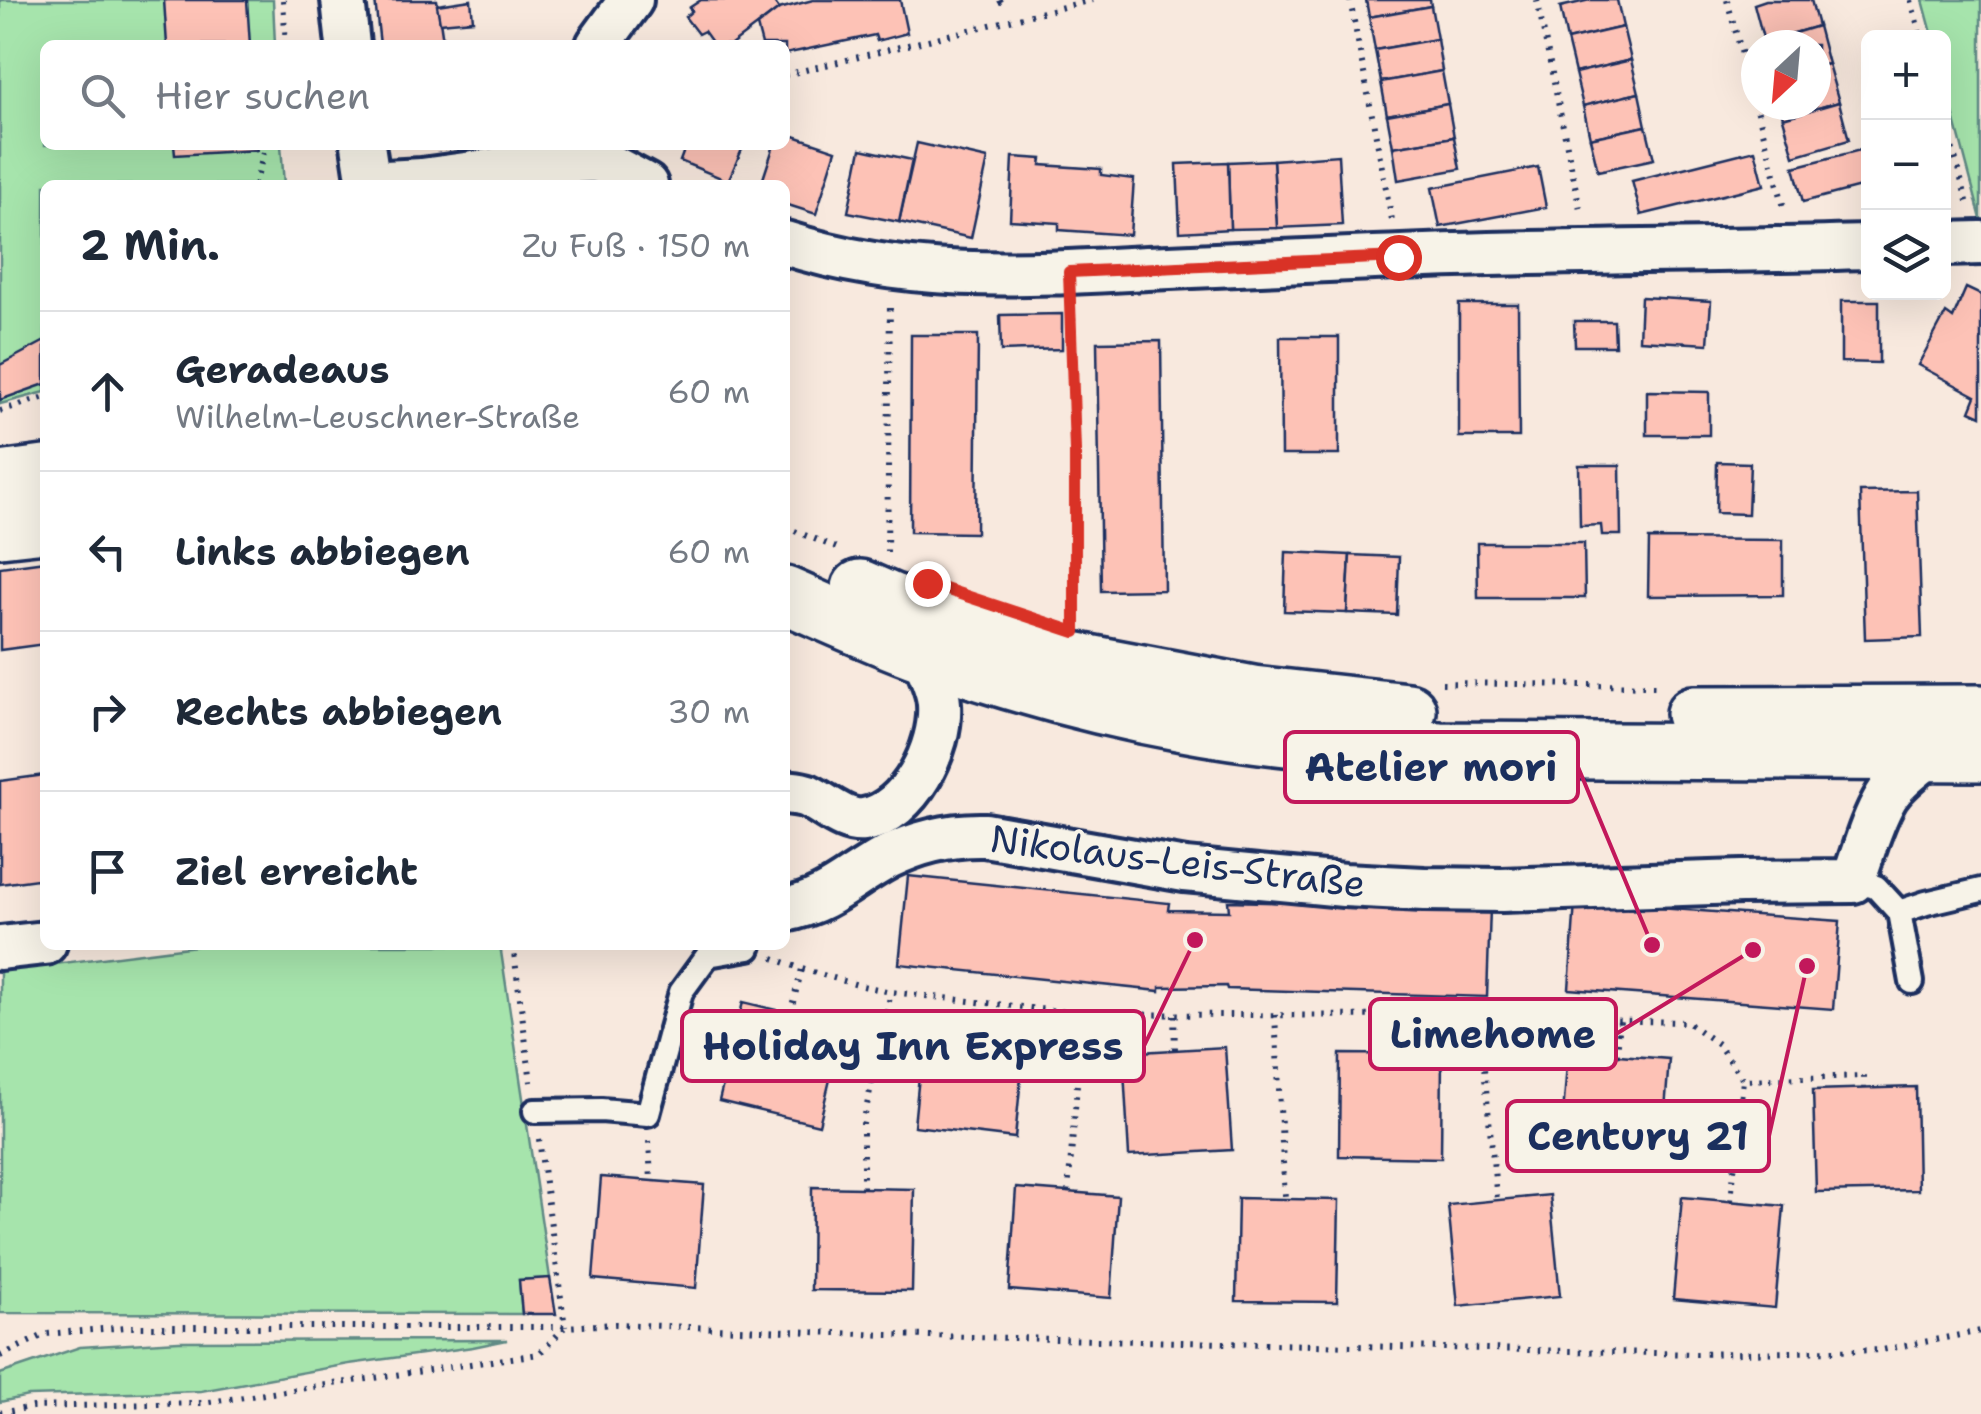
<!DOCTYPE html>
<html lang="de">
<meta charset="utf-8">
<style>
:root{--surface:#fff;--page:#f6f6f7;--text:#1f2937;--muted:#747a83;--line:#e0e1e3}
body{margin:0;font-family:"Shantell Sans",sans-serif;background:var(--page);color:var(--text)}
.controls{position:absolute;right:30px;top:30px;display:grid;overflow:hidden;border-radius:15px;box-shadow:0 10px 40px #0002}
.controls button{width:90px;height:90px;display:grid;place-items:center;padding:0;border:0;border-bottom:2px solid var(--line);background:var(--surface);color:var(--text);font:50px sans-serif}
.compass{position:absolute;left:1741px;top:30px;width:90px;height:90px;border-radius:50%;background:var(--surface);box-shadow:0 10px 40px #0002;rotate:206deg}
.stop{position:absolute;width:30px;height:30px;margin:-22px;border:8px solid #d93025;border-radius:50%;background:#fff}
.stop.end{background:#d93025;border-color:#fff;box-shadow:0 2px 10px #0008}
.list{margin:0;padding:0;list-style:none}
h2{display:flex;justify-content:space-between;align-items:center;height:130px;margin:0;padding:0 40px;font-size:42px}
h2 small{font-size:32px;font-weight:400;color:var(--muted)}
.list li{display:grid;grid-template-columns:65px 1fr auto;gap:30px;align-items:center;box-sizing:border-box;height:160px;padding:0 40px;border-top:2px solid var(--line)}
.list b{display:block;font-size:38px;white-space:nowrap}
.list p{margin:0;font-size:32px;white-space:nowrap;color:var(--muted)}
.list em{font-size:32px;font-style:normal;color:var(--muted)}
.icon{flex:none;width:55px;height:55px;fill:none;stroke:currentColor;stroke-width:2;stroke-linecap:round;stroke-linejoin:round}
.map{position:relative;flex:none;width:1981px;height:1414px;overflow:hidden}
.search{position:absolute;background:var(--surface);box-shadow:0 10px 40px #0002;left:40px;top:40px;width:750px;height:110px;display:flex;align-items:center;gap:25px;box-sizing:border-box;padding:0 35px;border-radius:15px;color:var(--muted);font-size:38px}
.panel{position:absolute;background:var(--surface);box-shadow:0 10px 40px #0002;left:40px;top:180px;width:750px;height:770px;border-radius:15px}
.map>svg:first-child{display:block}
.green{fill:#a6e4ac;stroke:#608a85;stroke-width:2.5}
.building{fill:#fdc2b6;stroke:#1b2f5e;stroke-width:2.5}
.lines{fill:none;stroke-linecap:round;stroke-linejoin:round}
.lane-casing{stroke:#1b2f5e;stroke-width:30}
.street-casing{stroke:#1b2f5e;stroke-width:50}
.primary-casing{stroke:#1b2f5e;stroke-width:62}
.path{stroke:#1b2f5e;stroke-width:6;stroke-dasharray:2.5 8;stroke-linecap:butt}
.lane{stroke:#f7f3e8;stroke-width:22}
.street{stroke:#f7f3e8;stroke-width:42}
.primary{stroke:#f7f3e8;stroke-width:55}
.route{stroke:#d93025;stroke-width:12}
.labels{text-anchor:middle;dominant-baseline:central;stroke-width:8;stroke-linejoin:round;paint-order:stroke}
.street-label{font-size:38px;fill:#1b2f5e;stroke:#f7f3e8}
.leader{fill:none;stroke:#c2185b;stroke-width:4}
.callout-dot{fill:#c2185b;stroke:#f7f3e8;stroke-width:4}
.callout{fill:#f7f3e8;stroke:#c2185b;stroke-width:4}
.callout-label{font-size:40px;text-anchor:middle;font-weight:bold;fill:#1b2f5e}
</style>
<div class="map">
<svg width="1981" height="1414" viewBox="0 0 1981 1414">
<rect width="100%" height="100%" fill="#f8e9de"/>
<filter id="ink" filterUnits="userSpaceOnUse"><feTurbulence type="fractalNoise" baseFrequency=".01" numOctaves="2"/><feDisplacementMap in="SourceGraphic" scale="20" xChannelSelector="R" yChannelSelector="G"/><feConvolveMatrix kernelMatrix="1 2 1 2 8 2 1 2 1" color-interpolation-filters="sRGB"/></filter>
<g filter="url(#ink)">
<g class="green">
<path d="M0 0H273L275 45H45V145H281L284 185H45V392L0 404Z"/>
<path d="M1923 0H1981V219L1944 79V38L1933 37Z"/>
<path d="M204 945H500L550 1278 519 1280 522 1314 0 1313V971Z"/>
<path d="M507 1340 473 1347 349 1364 201 1391 28 1396 0 1402V1374L80 1347 179 1341Z"/>
</g>
<g class="building">
<path d="M164 0H247L250 45H167Z"/>
<path d="M375 0H437L443 41 408 45H380Z"/>
<path d="M471 0 473 20 440 23 437 5Z"/>
<path d="M701 0H773L779 9 731 45H714L704 31 698 34 685 17 692 11 689 8Z"/>
<path d="M813 0H900L907 33 877 41 875 35 785 54V45H762L757 26 779 9Z"/>
<path d="M1366 0H1430L1431 6 1369 17Z"/>
<path d="M1590 0H1617L1623 27 1567 40 1560 7Z"/>
<path d="M1766 0H1811L1818 26 1764 42 1754 4Z"/>
<path d="M1431 6 1437 39 1375 50 1369 17Z"/>
<path d="M1818 26 1828 64 1816 67V45H1765L1764 42Z"/>
<path d="M1623 27 1631 60 1575 73 1567 40Z"/>
<path d="M1437 39 1442 71 1381 82 1375 50Z"/>
<path d="M1631 60 1639 93 1583 106 1575 73Z"/>
<path d="M1828 64 1839 102 1783 118 1780 105H1816V67Z"/>
<path d="M1442 71 1448 104 1387 115 1381 82Z"/>
<path d="M1639 93 1646 126 1590 138 1583 106Z"/>
<path d="M1839 102 1849 140 1794 156 1783 118Z"/>
<path d="M1448 104 1454 137 1393 147 1387 115Z"/>
<path d="M1646 126 1654 159 1598 171 1590 138Z"/>
<path d="M785 133 836 150 816 214 785 204V185H761L774 145H785Z"/>
<path d="M1454 137 1460 169 1398 180 1393 147Z"/>
<path d="M917 143 988 159 971 238 899 222Z"/>
<path d="M174 145H257V150L175 155Z"/>
<path d="M686 145H744L728 181 680 161Z"/>
<path d="M1868 148V185L1803 202 1794 167Z"/>
<path d="M861 149 912 160 899 222 848 212Z"/>
<path d="M1755 150 1764 185 1641 215 1632 181Z"/>
<path d="M1338 155 1342 225 1277 228 1273 160Z"/>
<path d="M1013 157 1042 159 1041 165 1101 169V175L1134 179 1130 235 1059 230V223L1010 220Z"/>
<path d="M1273 160 1277 228 1230 229 1228 162Z"/>
<path d="M1228 162 1230 229 1180 232 1177 164Z"/>
<path d="M1538 167 1546 207 1440 227 1432 188Z"/>
<path d="M1966 288 1981 295V416L1970 411 1976 396 1918 365 1946 313 1953 318Z"/>
<path d="M1641 297 1711 301 1708 344 1639 340Z"/>
<path d="M1841 301H1879V363L1841 362Z"/>
<path d="M1459 304H1518L1519 437H1459Z"/>
<path d="M1062 314V349L1001 351 1000 315Z"/>
<path d="M1574 321H1614L1615 346H1575Z"/>
<path d="M911 335H978L976 533 910 532Z"/>
<path d="M1280 337H1339V455H1281Z"/>
<path d="M45 341V384L0 400V365Z"/>
<path d="M1161 341 1164 590 1101 591 1097 342Z"/>
<path d="M1647 391 1709 392V435H1647Z"/>
<path d="M1717 462 1750 463 1748 514 1716 513Z"/>
<path d="M1579 465H1620L1621 535H1602L1601 525 1580 526Z"/>
<path d="M1917 491 1922 637 1865 639 1860 492Z"/>
<path d="M1649 539 1783 540V595L1648 596Z"/>
<path d="M1477 543H1584L1585 598H1478Z"/>
<path d="M1286 552 1350 555 1347 613 1284 611Z"/>
<path d="M1350 555 1399 557 1397 615 1347 613Z"/>
<path d="M45 561V644L0 650V567Z"/>
<path d="M45 775V878L0 884V781Z"/>
<path d="M908 876 1169 903 1168 910 1229 911 1228 901 1490 908 1487 997 1227 989 1226 986 1160 987V991L899 964Z"/>
<path d="M1575 902 1840 921 1833 1009 1569 989Z"/>
<path d="M743 1002 843 1026 819 1125 719 1101Z"/>
<path d="M924 1026 1025 1036 1015 1138 914 1126Z"/>
<path d="M1225 1047 1232 1150 1129 1156 1123 1053Z"/>
<path d="M1568 1051 1669 1059 1661 1161 1560 1153Z"/>
<path d="M1340 1054 1442 1055 1441 1158 1339 1156Z"/>
<path d="M1916 1087 1918 1190 1816 1192 1813 1090Z"/>
<path d="M601 1177 704 1185 696 1288 593 1279Z"/>
<path d="M812 1187 914 1189 912 1291 811 1290Z"/>
<path d="M1016 1188 1118 1196 1111 1298 1009 1290Z"/>
<path d="M1550 1195 1560 1296 1458 1306 1448 1205Z"/>
<path d="M1682 1197 1784 1206 1775 1308 1673 1299Z"/>
<path d="M1238 1198 1339 1200 1337 1302 1236 1301Z"/>
<path d="M550 1278 556 1314H522L519 1280Z"/>
</g>
<g class="lines">
<defs>
<g id="lane">
<path d="M1853 881 1876 887 1899 912 1912 982"/>
<path d="M1899 912 1926 903 1981 890"/>
<path d="M535 1111 601 1110 648 1114 681 992 708 955 749 948 750 945"/>
</g>
<g id="street">
<path d="M343 0 348 45"/>
<path d="M598 45 631 0"/>
<path d="M363 145 369 185"/>
<path d="M368 183 422 180 553 162 593 160 603 162 646 185"/>
<path d="M785 243C906 282 1022 275 1147 268 1222 265 1298 262 1374 258 1539 250 1704 252 1868 247"/>
<path d="M1944 244 1981 243"/>
<path d="M785 792C793 793 800 793 808 796 825 804 845 823 864 820 910 812 942 747 939 704 938 687 928 669 922 653"/>
<path d="M785 910C830 901 850 877 888 857 920 841 950 834 985 835L1185 870 1344 885 1424 889 1502 890 1741 882 1853 881C1863 854 1871 822 1886 797 1897 779 1917 766 1933 752"/>
<path d="M0 948 45 943"/>
</g>
<g id="primary">
<path d="M0 480 45 474"/>
<path d="M0 529 45 524"/>
<path d="M860 588 890 601 1057 657 1253 694 1408 711"/>
<path d="M785 595C831 615 878 637 925 654 1009 683 1095 707 1183 723 1267 739 1354 745 1440 750L1981 753"/>
<path d="M1694 714 1981 713"/>
</g>
</defs>
<use href="#lane" class="lane-casing"/>
<use href="#street" class="street-casing"/>
<use href="#primary" class="primary-casing"/>
<g class="path">
<path d="M283 0 286 45"/>
<path d="M1000 0 1001 2 1009 0"/>
<path d="M1350 0 1392 220"/>
<path d="M1537 0 1581 214"/>
<path d="M1727 0 1785 211"/>
<path d="M1911 0 1921 38"/>
<path d="M785 75 1092 0"/>
<path d="M1944 118 1969 208"/>
<path d="M255 185 266 145"/>
<path d="M1072 308 1075 451V616"/>
<path d="M0 411 45 397"/>
<path d="M785 527 839 549"/>
<path d="M887 552 890 304"/>
<path d="M1442 683 1660 686"/>
<path d="M513 945 531 1082"/>
<path d="M773 958 802 969 858 985 891 992 1083 1014 1391 1016 1687 1022 1718 1044 1743 1080 1864 1076V1088"/>
<path d="M790 1013 802 969"/>
<path d="M1174 1015 1175 1050"/>
<path d="M1275 1015 1285 1199"/>
<path d="M1391 1016V1054"/>
<path d="M1479 1017 1497 1200"/>
<path d="M977 1032 979 1002"/>
<path d="M1617 1055 1620 1020"/>
<path d="M539 1139 565 1327"/>
<path d="M649 1141 651 1181"/>
<path d="M863 1188V1124L891 992"/>
<path d="M1068 1192 1083 1014"/>
<path d="M1731 1201 1743 1080"/>
<path d="M0 1356 46 1334 126 1327H565L616 1324 886 1335 1697 1354 1882 1350 1981 1331"/>
<path d="M0 1413 32 1407 203 1403 539 1354 564 1328"/>
</g>
<use href="#lane" class="lane"/>
<use href="#street" class="street"/>
<use href="#primary" class="primary"/>
</g>
</g>
<g class="lines" filter="url(#ink)">
<path class="route" d="M927 583 1075 632V451L1069 272 1398 257"/>
</g>
<g class="labels">
<g class="street-label">
<text transform="translate(1178 861) rotate(7)">Nikolaus-Leis-Straße</text>
</g>
</g>
<path class="leader" d="M1652 945L1578 767M1753 950L1616 1034M1195 940L1144 1046M1807 966L1769 1136"/>
<g class="callout-dot">
<circle cx="1652" cy="945" r="10"/>
<circle cx="1753" cy="950" r="10"/>
<circle cx="1195" cy="940" r="10"/>
<circle cx="1807" cy="966" r="10"/>
</g>
<g class="callout">
<rect x="1285" y="732" width="293" height="70" rx="10"/>
<rect x="1370" y="999" width="246" height="70" rx="10"/>
<rect x="682" y="1011" width="462" height="70" rx="10"/>
<rect x="1507" y="1101" width="262" height="70" rx="10"/>
</g>
<g class="callout-label">
<text x="1431" y="781">Atelier mori</text>
<text x="1493" y="1048">Limehome</text>
<text x="913" y="1060">Holiday Inn Express</text>
<text x="1638" y="1150">Century 21</text>
</g>
</svg>
<div class="controls">
<button>+</button>
<button>−</button>
<button><svg class="icon" aria-label="layers" viewBox="0 0 24 24"><path d="M12 4l9 5-9 5-9-5zM3 14l9 5 9-5"/></svg></button>
</div>
<svg class="compass" viewBox="-18 -18 36 36"><path d="M0-13l5 13h-10z" fill="#e53935"/><path d="M0 13l5-13h-10z" fill="#747a83"/></svg>
<div class="stop" style="left:1398px;top:257px"></div>
<div class="stop end" style="left:927px;top:583px"></div>
<div class="search"><svg class="icon" aria-label="search" viewBox="0 0 24 24"><circle cx="10" cy="10" r="6"/><path d="M15 15l6 6"/></svg>Hier suchen</div>
<section class="panel">
<h2>2 Min.<small>Zu Fuß · 150 m</small></h2>
<ul class="list">
<li><svg class="icon" aria-label="ahead" viewBox="0 0 24 24"><path d="M12 20V5M6 11l6-6 6 6"/></svg><div><b>Geradeaus</b><p>Wilhelm-Leuschner-Straße</p></div><em>60 m</em></li>
<li><svg class="icon" aria-label="left" viewBox="0 0 24 24"><path d="M17 20v-9H6M10 6l-5 5 5 5"/></svg><div><b>Links abbiegen</b></div><em>60 m</em></li>
<li><svg class="icon" aria-label="right" viewBox="0 0 24 24"><path d="M7 20v-9h11M14 6l5 5-5 5"/></svg><div><b>Rechts abbiegen</b></div><em>30 m</em></li>
<li><svg class="icon" aria-label="arrive" viewBox="0 0 24 24"><path d="M6 21V4h12l-3 4 3 4H6"/></svg><div><b>Ziel erreicht</b></div></li>
</ul>
</section>
</div>
